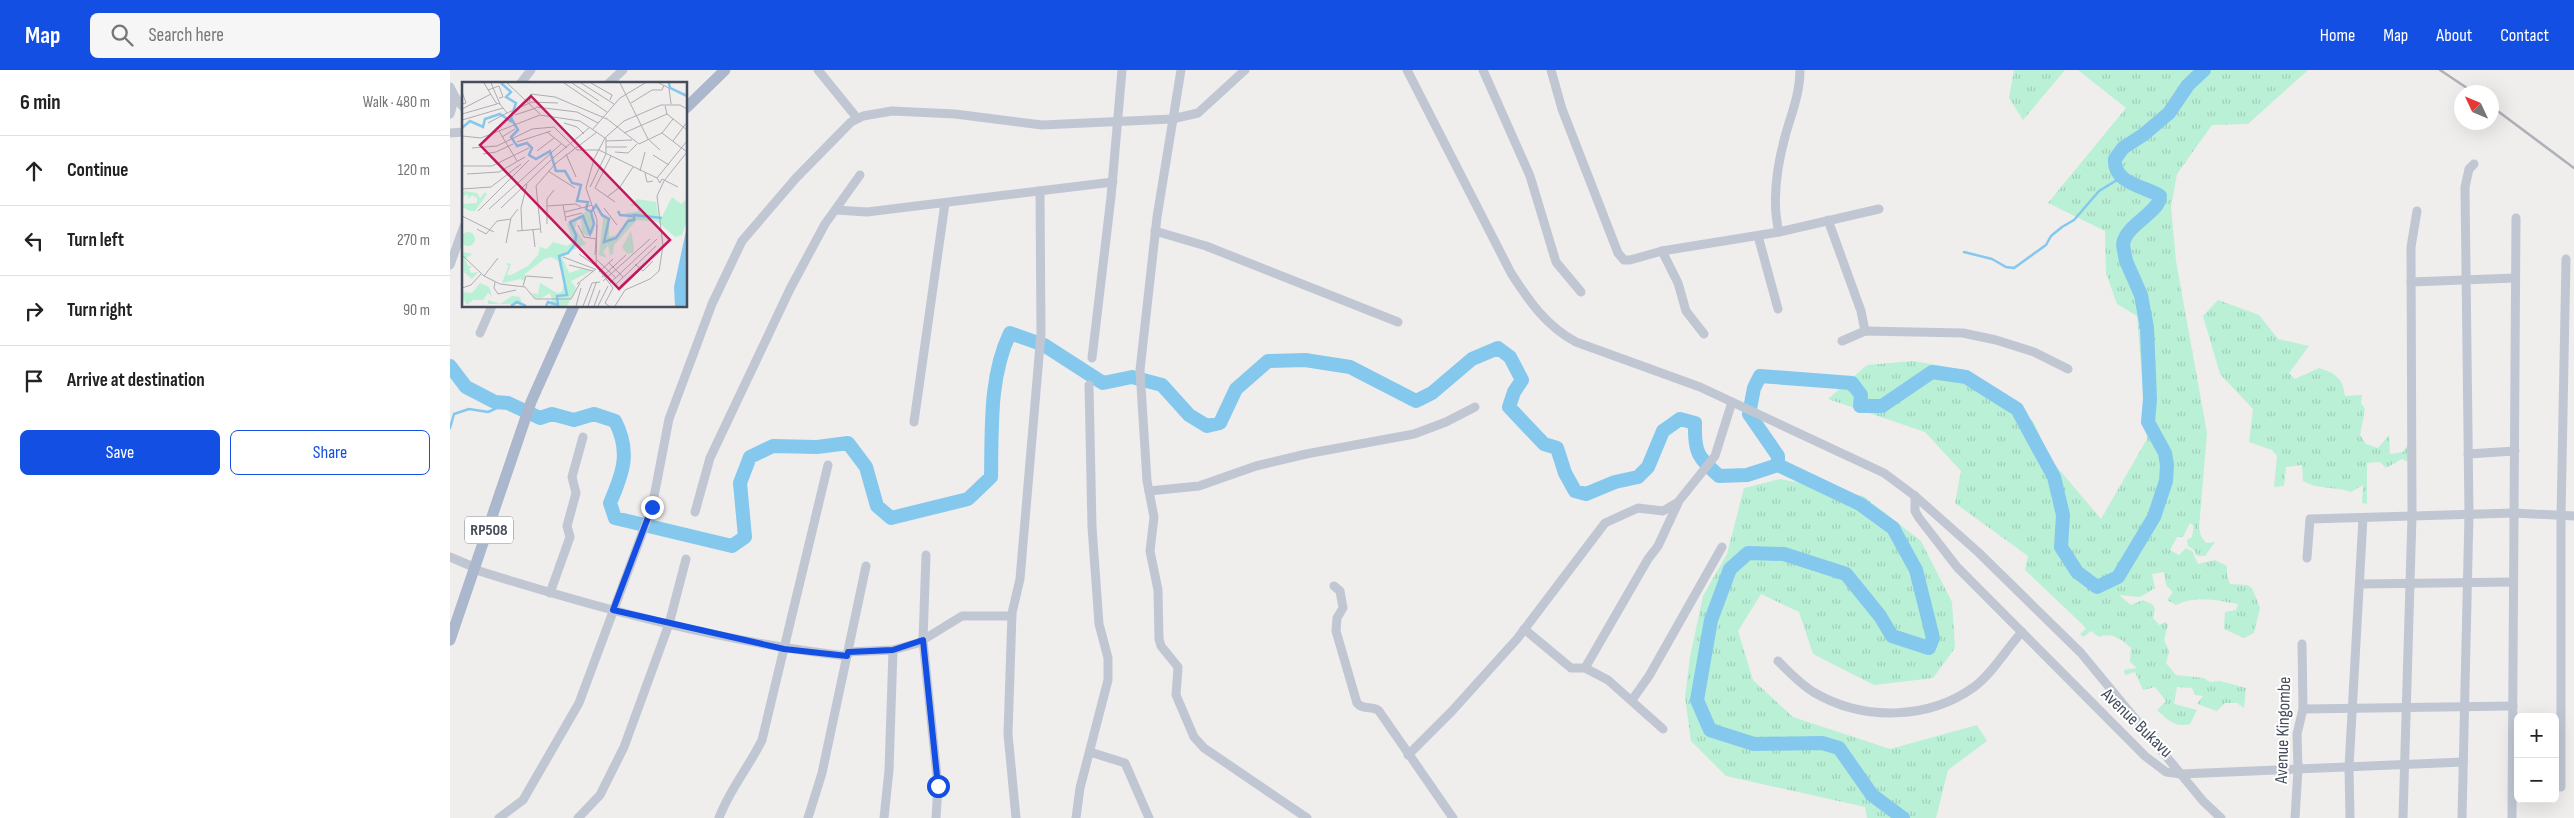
<!DOCTYPE html>
<meta charset="utf-8">
<style>
:root{--surface:#fff;--page:#f6f6f6;--text:#222;--muted:#767676;--line:#e0e0e0;--accent:#144fe3}
body{margin:0;font-family:"Sofia Sans Condensed",sans-serif;background:var(--page);color:var(--text)}
.controls{position:absolute;right:15px;bottom:15px;display:grid;overflow:hidden;border-radius:8px;box-shadow:0 5px 20px #0002}
.controls button{width:45px;height:45px;display:grid;place-items:center;padding:0;border:0;border-bottom:1px solid var(--line);background:var(--surface);color:var(--text);font:25px sans-serif}
.compass{position:absolute;left:2004px;top:15px;width:45px;height:45px;border-radius:50%;background:var(--surface);box-shadow:0 5px 20px #0002;rotate:314deg}
.stop{position:absolute;width:15px;height:15px;margin:-11px;border:4px solid #144fe3;border-radius:50%;background:#fff}
.stop.end{background:#144fe3;border-color:#fff;box-shadow:0 1px 5px #0008}
.list{margin:0;padding:0;list-style:none}
h2{display:flex;justify-content:space-between;align-items:center;height:65px;margin:0;padding:0 20px;font-size:21px}
h2 small{font-size:16px;font-weight:400;color:var(--muted)}
.list li{display:grid;grid-template-columns:32px 1fr auto;gap:15px;align-items:center;box-sizing:border-box;height:70px;padding:0 20px;border-top:1px solid var(--line)}
.list b{display:block;font-size:19px;white-space:nowrap}
.list em{font-size:16px;font-style:normal;color:var(--muted)}
.actions{display:flex;gap:10px;padding:15px 20px}
.actions a{flex:1;padding:11px 0;border:1px solid var(--accent);border-radius:8px;text-align:center;font-size:18px;color:var(--accent)}
.actions .main{background:var(--accent);color:#fff}
.icon{flex:none;width:28px;height:28px;fill:none;stroke:currentColor;stroke-width:2;stroke-linecap:round;stroke-linejoin:round}
.map{position:relative;flex:none;width:2124px;height:748px;overflow:hidden}
header{display:flex;align-items:center;gap:30px;box-sizing:border-box;height:70px;padding:0 25px;background:var(--accent);color:#fff}
header strong{font-size:24px}
nav{display:flex;gap:28px;margin-inline-start:auto;font-size:18px}
.search{width:350px;height:45px;background:var(--page);display:flex;align-items:center;gap:12px;box-sizing:border-box;padding:0 18px;border-radius:8px;color:var(--muted);font-size:19px}
main{display:flex}
aside{flex:1;background:var(--surface)}
.map>svg:first-child{display:block}
.grass{fill:url(#grass-tufts)}
.lines{fill:none;stroke-linecap:round;stroke-linejoin:round}
.stream{stroke:#85c8ee;stroke-width:2.5}
.river{stroke:#85c8ee;stroke-width:14}
.minor{stroke:#c0c7d3;stroke-width:9}
.major{stroke:#abb7cd;stroke-width:11}
.rail{stroke:#afb1b8;stroke-width:2.5}
.route{stroke:#144fe3;stroke-width:6}
.labels{text-anchor:middle;dominant-baseline:central;stroke-width:4;stroke-linejoin:round;paint-order:stroke}
.shield{fill:#fff;stroke:#7d828c;stroke-width:1}
.shield-label{font-size:16px;font-weight:bold;fill:#454d5b}
.street-label{font-size:18px;fill:#454d5b;stroke:#fff}
.inset-river{fill:none;stroke:#85c8ee;stroke-width:2.5}
.inset-road{fill:none;stroke:#acadb3;stroke-width:1}
.view{fill:#c2185b;fill-opacity:0.15;stroke:#c2185b;stroke-width:2.5}
.inset-edge{fill:none;stroke:#454d5b;stroke-width:2.5}
</style>
<header>
<strong>Map</strong>
<div class="search"><svg class="icon" aria-label="search" viewBox="0 0 24 24"><circle cx="10" cy="10" r="6"/><path d="M15 15l6 6"/></svg>Search here</div>
<nav><a>Home</a><a>Map</a><a>About</a><a>Contact</a></nav>
</header>
<main>
<aside>
<h2>6 min<small>Walk · 480 m</small></h2>
<ul class="list">
<li><svg class="icon" aria-label="ahead" viewBox="0 0 24 24"><path d="M12 20V5M6 11l6-6 6 6"/></svg><div><b>Continue</b></div><em>120 m</em></li>
<li><svg class="icon" aria-label="left" viewBox="0 0 24 24"><path d="M17 20v-9H6M10 6l-5 5 5 5"/></svg><div><b>Turn left</b></div><em>270 m</em></li>
<li><svg class="icon" aria-label="right" viewBox="0 0 24 24"><path d="M7 20v-9h11M14 6l5 5-5 5"/></svg><div><b>Turn right</b></div><em>90 m</em></li>
<li><svg class="icon" aria-label="arrive" viewBox="0 0 24 24"><path d="M6 21V4h12l-3 4 3 4H6"/></svg><div><b>Arrive at destination</b></div></li>
</ul>
<div class="actions"><a class="main">Save</a><a>Share</a></div>
</aside>
<div class="map">
<svg width="2124" height="748" viewBox="0 0 2124 748">
<defs>
<pattern id="grass-tufts" width="24" height="20" patternUnits="userSpaceOnUse" patternTransform="scale(1.25)"><rect width="24" height="20" fill="#b9f0d6"/><path d="M3 7l-1-3M5 7V3M7 7l1-3M15 17l-1-3M17 17v-4M19 17l1-3" fill="none" stroke="#a0cfba"/></pattern>
</defs>
<rect width="100%" height="100%" fill="#f0eded"/>
<g class="grass">
<path d="M1564 0H1615L1573 50 1559 28Z"/>
<path d="M1628 0H1858L1798 54 1762 55 1727 104 1721 137 1726 191 1757 363 1749 458 1751 466 1756 473 1765 472 1755 486H1747L1744 480 1738 476 1737 470 1742 467 1744 456 1740 453 1733 467H1727L1720 480 1729 485 1736 478 1742 481 1748 494 1765 490 1777 496V505L1780 514 1797 515 1802 518 1810 538 1804 563 1794 568 1774 559 1775 542 1786 540 1788 534C1767 530 1746 525 1726 535L1717 530 1723 522 1716 515 1714 502 1702 504 1705 518 1690 527 1669 525 1681 535 1693 530 1702 534 1705 539 1703 548 1709 555 1715 552 1718 555 1714 570 1719 581 1716 593 1726 605 1754 608 1760 612 1770 611 1796 618 1794 638 1787 633H1775L1767 641 1747 634 1753 626 1745 625 1742 618 1727 617 1724 634 1747 640 1740 654C1725 658 1718 650 1707 640L1716 631 1705 617 1693 620 1685 602 1675 605 1674 600 1687 598 1680 592 1681 578C1671 569 1662 562 1649 567L1641 561 1633 567 1630 564 1636 559 1633 555 1575 500 1578 486 1505 433 1511 401 1475 362 1378 329 1417 295 1463 291 1510 299 1583 351 1601 390 1651 449 1697 369 1687 246 1667 234 1656 203 1655 161 1598 133 1676 38Z"/>
<path d="M1768 230 1809 245 1828 269 1859 276 1839 303 1845 309 1869 298C1885 303 1893 308 1895 326L1912 325 1911 333 1915 339 1910 365 1916 374 1928 378 1939 365 1940 384 1953 382 1958 374V392L1952 389 1936 398 1930 392 1917 393V434L1912 433 1913 415 1901 422C1885 416 1868 420 1853 411L1852 395 1836 397 1834 416 1824 417 1827 386 1822 380 1799 372 1803 339 1770 304 1753 246Z"/>
<path d="M1330 409 1413 426 1471 471 1502 532 1505 578 1483 608 1424 615 1363 584 1349 542 1311 524 1288 561 1303 610 1343 647 1440 679 1527 655 1537 671 1498 700 1486 748H1417L1415 737 1276 706 1241 671 1235 627 1240 587 1253 526 1277 484 1294 418Z"/>
</g>
<g class="lines">
<g class="stream">
<path d="M1514 182 1542 189 1556 197 1564 198 1596 175 1601 166 1612 157 1624 150 1649 121 1672 107"/>
<path d="M0 358 4 344 19 339 38 342 58 333"/>
</g>
<g class="river">
<path d="M0 296 16 317 45 332 58 333 90 348 102 344 124 350 144 344 165 351C181 382 173 403 160 433L165 448 282 476 295 467 290 413 300 387 323 376 367 377 398 373 416 397 427 436 441 448 518 429 541 407C542 359 539 307 560 263L594 275 653 313 682 307 712 315 739 345 757 356 770 353 786 319 818 291 855 290 900 297 966 331 982 323 1022 289 1048 278 1060 287 1072 310 1064 322 1059 337 1094 374 1107 378 1115 403 1125 421 1136 424 1165 412 1188 407 1198 397 1213 361 1230 349 1245 353C1244 383 1248 387 1269 406L1297 405 1328 395V386L1299 344 1304 318 1310 306 1402 313 1411 325 1410 336H1432L1482 302 1516 307 1567 339 1604 407 1613 445 1611 477 1627 502 1647 517 1668 507 1704 447 1716 411 1717 395 1715 383 1698 352 1700 329 1697 258 1691 225 1676 191 1673 175C1675 154 1710 143 1710 126 1695 116 1663 114 1665 89L1673 78 1693 65 1719 43 1738 15 1754 0"/>
<path d="M1328 395 1410 434 1443 458 1466 500 1483 568 1479 578 1442 566 1430 546 1396 504 1334 484 1298 483 1280 499 1261 550 1247 630 1260 660 1304 674 1372 673 1389 678 1422 725 1453 748"/>
</g>
<g class="minor">
<path d="M368 0 407 48"/>
<path d="M731 0 707 147 690 300 697 411 704 447 700 481 708 520 709 569 711 576 728 597 726 625 744 667 754 678 857 748"/>
<path d="M957 0 1061 203C1079 231 1096 256 1126 272L1250 317 1434 403 1465 426 1528 482 1631 583 1753 731 1771 748"/>
<path d="M1033 0 1080 106 1106 192 1131 222"/>
<path d="M1101 0 1112 39 1168 183 1174 190H1180L1212 181 1329 162 1429 139"/>
<path d="M70 14 81 0"/>
<path d="M158 14 173 0"/>
<path d="M0 17 5 27 14 38"/>
<path d="M0 44 5 27"/>
<path d="M0 63 14 62"/>
<path d="M386 140 417 142 663 112"/>
<path d="M1378 150 1411 241 1415 261"/>
<path d="M705 161 756 176 948 252"/>
<path d="M1329 162C1321 130 1327 95 1336 63 1342 42 1350 23 1350 0"/>
<path d="M1308 166 1328 239"/>
<path d="M1212 181 1228 213 1236 241 1254 264"/>
<path d="M0 195 14 156"/>
<path d="M1961 212 2065 208"/>
<path d="M30 263 42 236"/>
<path d="M1392 271 1415 261 1513 263 1546 270 1584 282 1618 299"/>
<path d="M642 288 661 127 672 0"/>
<path d="M464 352 495 133"/>
<path d="M2018 384 2065 381"/>
<path d="M699 421 749 416 806 396 856 384 964 364 996 352 1025 337"/>
<path d="M1465 426V441L1469 448 1507 497 1695 686 1716 702 1731 704 2013 692"/>
<path d="M245 442 260 388 340 219 375 154 410 105"/>
<path d="M476 485 473 570 488 716 486 748"/>
<path d="M0 487 26 498"/>
<path d="M1857 488 1860 449 2064 443 2124 446"/>
<path d="M26 500C147 538 271 572 397 586"/>
<path d="M1911 514 2063 512"/>
<path d="M884 516 890 521 893 538 887 548 886 561 907 633C914 641 922 635 929 641L1003 748"/>
<path d="M100 523 120 467 117 456 126 423 122 407 133 367"/>
<path d="M1074 559 1121 598H1135L1158 610 1213 659"/>
<path d="M398 582 443 580 468 573 512 546H562"/>
<path d="M1328 591C1339 602 1351 615 1365 623 1414 651 1478 650 1524 617 1543 603 1556 579 1572 562"/>
<path d="M1135 598 1198 489 1208 476 1228 433"/>
<path d="M1182 630 1199 606 1272 477"/>
<path d="M1853 639 2063 636"/>
<path d="M640 682 675 693 699 748"/>
<path d="M958 685 1002 641 1067 569 1155 453 1188 438 1213 441 1228 432 1265 386 1282 332"/>
<path d="M2111 717V447L2116 189"/>
<path d="M49 748 73 730 129 633 202 437 219 349 262 234 292 171 346 108 401 52 413 46 442 41 505 44 592 55 722 49 748 43 795 0"/>
<path d="M128 748 150 725 174 677 219 554 236 489"/>
<path d="M269 748C279 720 299 697 312 670L378 395"/>
<path d="M358 748 372 703 416 496"/>
<path d="M434 748 439 700 443 580"/>
<path d="M566 748 558 664 562 543 570 509 591 263 590 121"/>
<path d="M626 748 630 718 658 610V588L649 554 642 457 639 315"/>
<path d="M1845 748 1848 699 1847 664 1853 639 1852 574"/>
<path d="M1900 748 1899 697 1913 448"/>
<path d="M1953 748 1962 446 1961 177 1967 141"/>
<path d="M2012 748 2019 444 2015 117 2019 99 2024 94"/>
<path d="M2062 748 2066 148"/>
</g>
<g class="major">
<path d="M236 38 275 0"/>
<path d="M0 570 81 332 124 236"/>
</g>
<g class="rail">
<path d="M1990 0 2023 22"/>
<path d="M2041 36 2124 98"/>
</g>
</g>
<g class="lines">
<path class="route" d="M202 437 163 540 334 579 397 586 398 582 443 580 473 570 488 716"/>
</g>
<g class="labels">
<rect class="shield" x="15" y="446.5" width="48" height="27" rx="4"/>
<g class="shield-label">
<text x="39" y="460">RP508</text>
</g>
<g class="street-label">
<text transform="translate(1687 653) rotate(44)">Avenue Bukavu</text>
<text transform="translate(1833 660) rotate(-88)">Avenue Kingombe</text>
</g>
</g>
<g transform="translate(12 12)">
<rect width="225" height="225" fill="#f0eded"/>
<path d="M2 109 15 111 18 116 23 110 25 112 13 129H8L0 125V122L15 121V116L10 113 6 117V112L0 115ZM210 115 219 122 225 116V139L220 153 213 155 196 140 175 138 152 163 151 172 148 173 146 163 141 170 145 176 137 173 141 138 137 129 147 136V155L155 153 163 145 166 137 164 131 176 130 175 124H168L175 117 194 120 196 134 200 135ZM125 129 133 138 131 151 125 154 120 151 119 137 115 138 113 147 124 162 99 173 107 191 119 187 129 189 109 199 114 206 105 224H87L90 217 88 211 80 216H73L69 211 76 212 78 201 95 211 100 210 102 200 96 179 90 175 82 177 63 192V199L58 197 40 201 47 183H44L45 181 49 182 45 193H49L66 184 76 173 78 165 85 167 91 160 105 164 109 161 111 158 105 142ZM169 149 172 165 171 171 165 172 160 165ZM-1 157a7 7 0 1 1 14 0a7 7 0 1 1-14 0ZM1 170 10 172 3 177 6 184H10L7 187 9 191 16 190 10 197 2 190ZM18 201 27 205 30 214 26 211 21 218H11L5 223 0 215 1 210 10 211ZM50 214 58 215 60 222H26V218L38 222Z" fill="#b9f0d6"/>
<path d="M225 144V224H213L212 205Z" fill="#85c8ee"/>
<path class="inset-river" d="M39 1 49 10 44 15 54 21 49 36 56 48 49 55 55 64 65 61 70 66 67 73 74 77 88 69 94 89H103L110 101 119 103 115 119 126 120 124 127 129 130 134 123 140 133 147 137 142 160 154 156 166 139 172 138V133L200 136M207 1 208 6 225 14M0 46 8 39 21 45 23 37 38 32 50 40M156 129 158 133 171 134M49 224 55 220 64 224M84 224 86 220 96 223 95 214 105 213 97 174 106 171 113 162 114 153 108 140 121 134 128 152 132 142 129 130"/>
<path class="inset-road" d="M22 1 34 21 38 22 45 31 70 20 96 21M29 1 38 22M45 1 78 32M102 1 145 30M110 1 137 19M119 1 152 22M129 1 150 13 148 18M158 1 186 57 198 68M197 1 207 6 209 22M26 8 37 4 41 15 37 16M0 10 4 21 0 22M67 20 69 12 93 15 145 37M169 21 190 8H200L202 3M203 24 205 32 225 48M74 25 115 30 136 41M0 27 29 12M0 32 35 22M53 33 74 26M144 36 177 62 200 51 211 37M0 38 41 26M26 41 45 31M102 41 115 45 122 52M98 44 114 59M131 47 158 16 183 1M37 49 55 79M85 50 105 66M162 51 205 32M200 51 225 70M0 54 19 56 78 33 118 39 143 56 146 53M145 54 162 39 199 23H218L225 27M40 55 53 47M143 56 132 77 124 106 135 138 134 184 151 206M144 59 170 58M211 59 225 40M55 60 89 49M144 65H165M10 66 35 64 70 47 92 45 115 68H137L195 96 225 59M75 69 92 56M153 70 166 71 175 62M21 72 34 70 51 62M104 72 114 95M191 73 207 83M149 74 133 106 153 120M91 76 127 46M0 84H30L67 66M86 89 113 106M178 89 183 70M183 91 185 100 191 99M5 92 37 90 63 75M195 96 198 101 200 97 216 105M128 105 144 72V56M0 107 29 105 59 82M145 115 158 105 171 85M101 123 104 139M85 124 114 122 120 126 130 123M39 126 89 78M142 126 155 143M27 127 99 62M16 129 67 78M103 130 119 126M0 134 32 150M104 135 120 131M85 142V117L92 108M116 143 122 155 134 157M15 147 24 152 35 139 49 137M71 148 73 165M55 149 78 147M60 149 59 126 65 102M79 151 74 104 94 81 135 50M44 161 49 136 56 127M117 172 134 184M0 173 22 194 38 202 63 205 73 217H109L118 201M133 173 135 143M101 175 133 187M135 178 154 196M147 181 161 195M173 182 181 189 191 179M107 183 131 189M137 190 151 177M22 194 36 176M140 195 164 173M141 199 188 157M33 200 32 206 36 212 54 208M148 201 195 157M115 202 134 187M61 204 64 194 91 196M152 204 194 164M158 204 195 170M0 206 9 203 19 192M114 224 119 206M121 224 130 201 138 200M126 224 134 201M132 224 138 208M136 224 146 204M147 224 143 221 151 206M153 224 163 208 188 197 197 189 201 164 195 114 202 99 225 70"/>
<path class="view" d="M69 14 208 158 157 207 18 63Z"/>
<rect width="225" height="225" class="inset-edge"/>
</g>
</svg>
<div class="controls">
<button>+</button>
<button>−</button>
</div>
<svg class="compass" viewBox="-18 -18 36 36"><path d="M0-13l5 13h-10z" fill="#e53935"/><path d="M0 13l5-13h-10z" fill="#767676"/></svg>
<div class="stop" style="left:488px;top:716px"></div>
<div class="stop end" style="left:202px;top:437px"></div>
</div>
</main>
